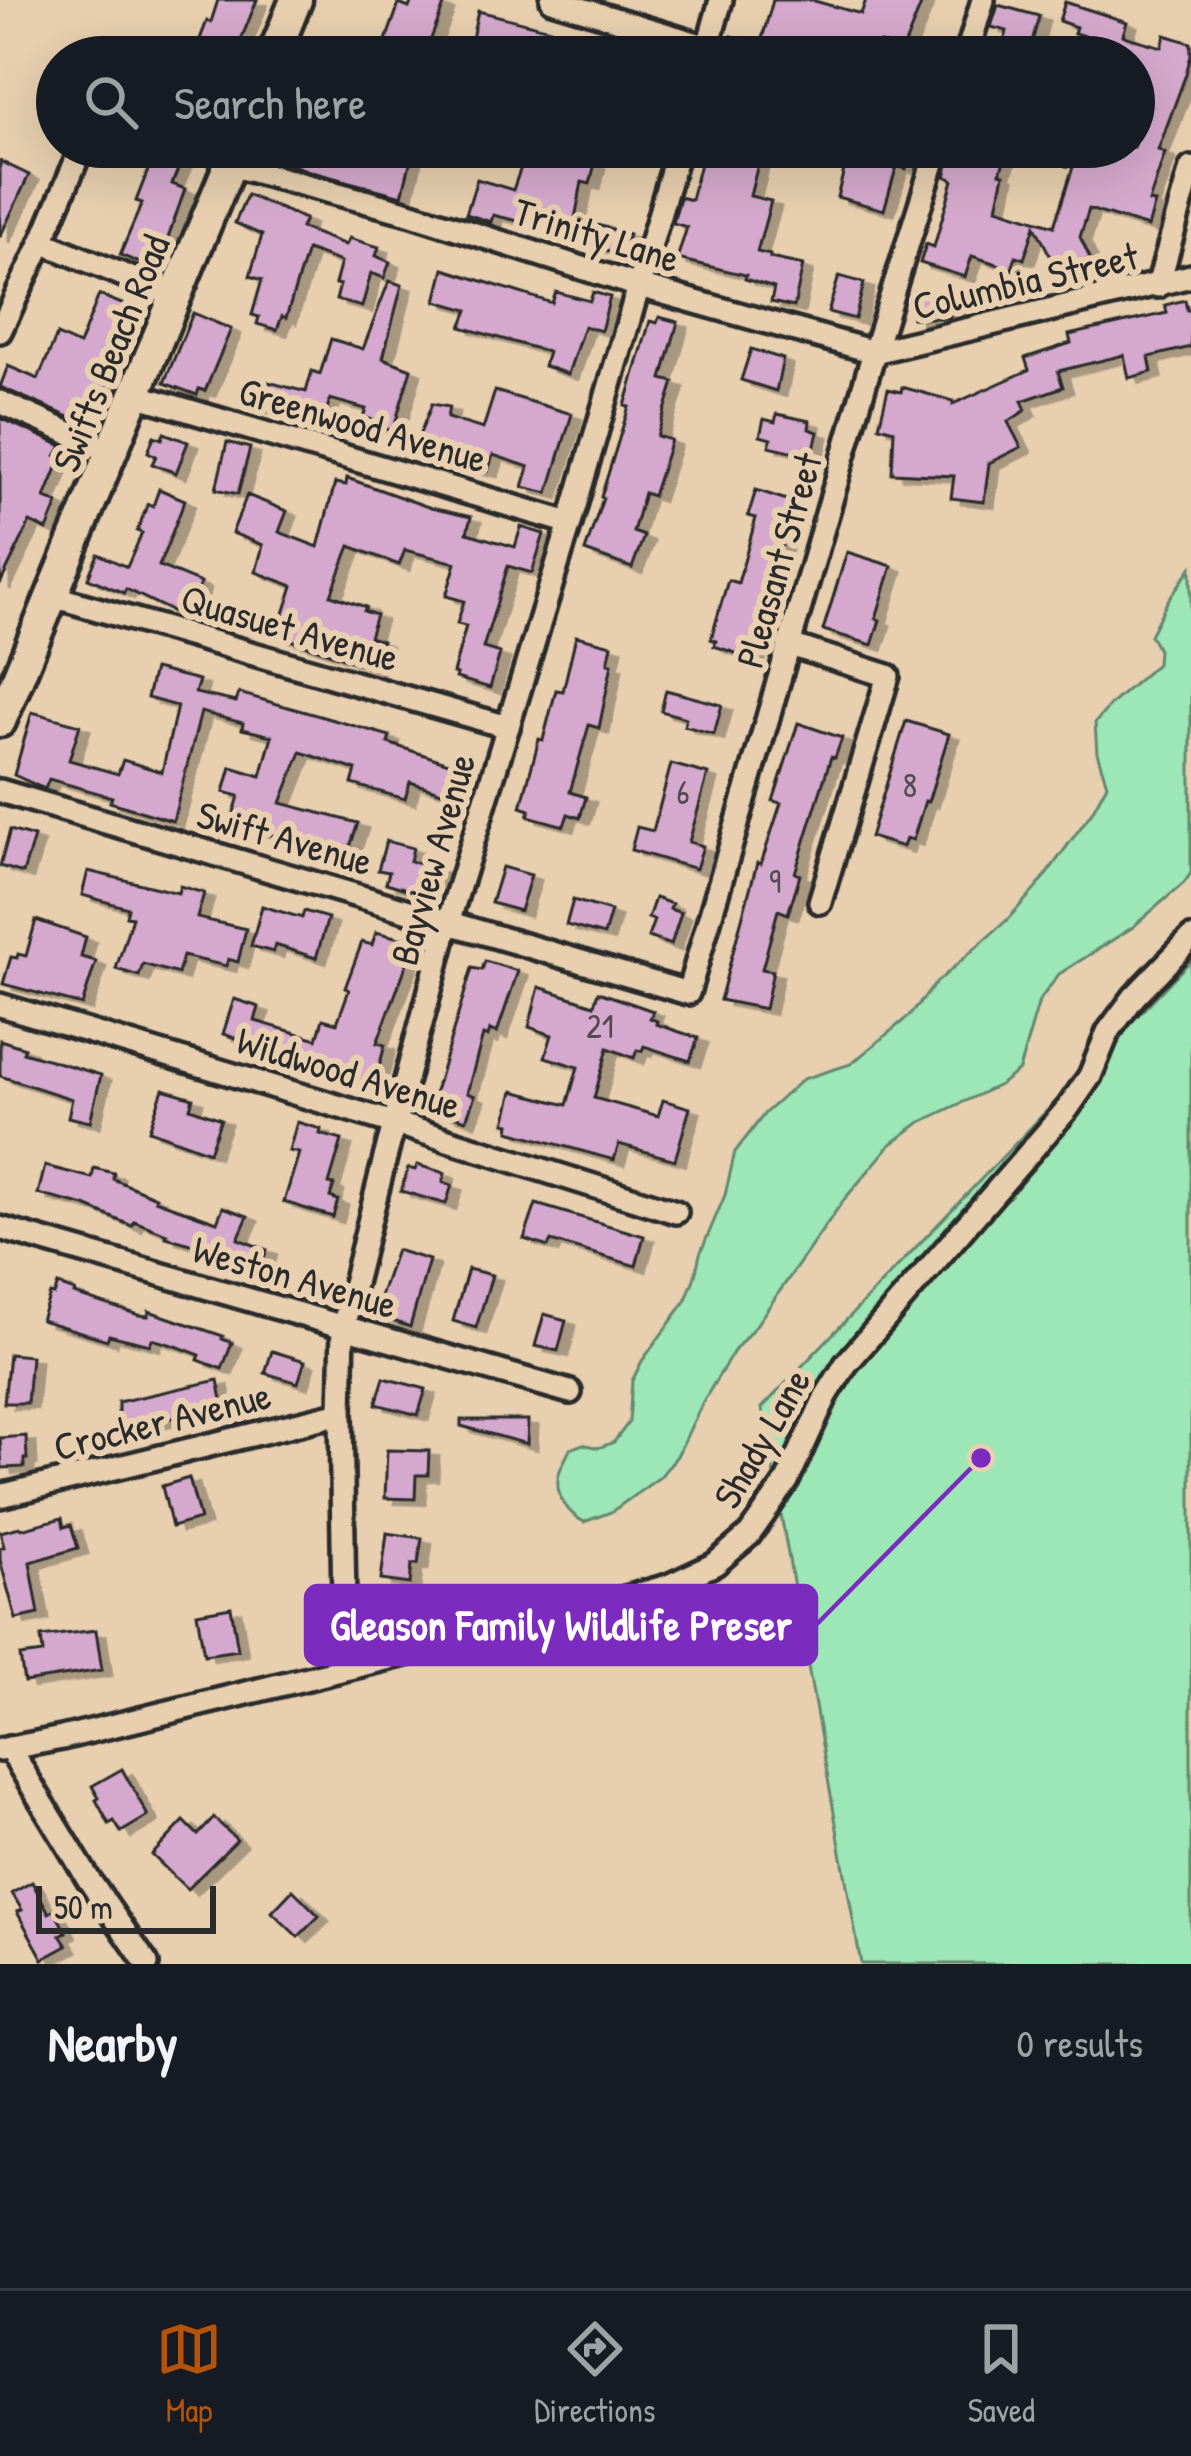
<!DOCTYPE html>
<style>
:root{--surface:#171b24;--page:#242831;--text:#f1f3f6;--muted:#9ea1a6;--line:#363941;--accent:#b45309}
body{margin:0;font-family:"Patrick Hand",sans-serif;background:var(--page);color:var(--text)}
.scale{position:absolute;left:36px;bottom:30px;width:180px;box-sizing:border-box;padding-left:12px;border:6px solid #2b2b2b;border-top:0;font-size:33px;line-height:42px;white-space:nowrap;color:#2b2b2b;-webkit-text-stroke:9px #e7cfaf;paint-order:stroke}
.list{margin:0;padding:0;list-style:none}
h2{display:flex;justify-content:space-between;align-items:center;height:156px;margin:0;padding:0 48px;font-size:51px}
h2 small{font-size:39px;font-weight:400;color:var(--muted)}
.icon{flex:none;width:66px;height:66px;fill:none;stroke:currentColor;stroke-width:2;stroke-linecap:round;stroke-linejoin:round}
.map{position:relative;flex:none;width:1191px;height:1964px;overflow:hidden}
.search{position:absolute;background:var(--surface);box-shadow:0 12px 48px #0002;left:36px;right:36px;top:36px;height:132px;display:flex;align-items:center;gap:30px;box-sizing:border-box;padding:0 42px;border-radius:66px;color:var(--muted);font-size:45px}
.sheet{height:324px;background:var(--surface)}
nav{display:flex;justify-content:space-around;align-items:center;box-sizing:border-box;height:168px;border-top:3px solid var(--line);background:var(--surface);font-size:33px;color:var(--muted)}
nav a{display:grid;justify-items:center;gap:6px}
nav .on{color:var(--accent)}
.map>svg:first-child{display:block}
.green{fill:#9de6b5;stroke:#648870;stroke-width:3}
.building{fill:#d4a9cd;stroke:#2b2b2b;stroke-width:3;filter:url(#shadow)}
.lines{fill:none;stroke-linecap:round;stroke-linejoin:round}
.street-casing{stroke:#2b2b2b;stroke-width:30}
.secondary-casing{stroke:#2b2b2b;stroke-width:39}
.street{stroke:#e7cfaf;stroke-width:21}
.secondary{stroke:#e7cfaf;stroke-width:30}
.labels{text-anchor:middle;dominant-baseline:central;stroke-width:12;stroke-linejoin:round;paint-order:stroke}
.number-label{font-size:33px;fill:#554a54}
.street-label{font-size:39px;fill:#2b2b2b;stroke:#e7cfaf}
.leader{fill:none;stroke:#7b2cbf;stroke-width:4.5}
.callout-dot{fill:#7b2cbf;stroke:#e7cfaf;stroke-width:4.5}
.callout{fill:#7b2cbf;stroke:#7b2cbf;stroke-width:4.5}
.callout-label{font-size:42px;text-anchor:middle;font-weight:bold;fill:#fff}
</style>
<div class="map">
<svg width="1191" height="1964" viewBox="0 0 1191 1964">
<defs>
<filter id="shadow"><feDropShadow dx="10" dy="5.5" stdDeviation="0" flood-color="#0004"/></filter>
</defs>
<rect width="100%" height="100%" fill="#e7cfaf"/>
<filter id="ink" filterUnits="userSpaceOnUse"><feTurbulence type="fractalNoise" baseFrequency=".00833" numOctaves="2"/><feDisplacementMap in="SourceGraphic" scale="24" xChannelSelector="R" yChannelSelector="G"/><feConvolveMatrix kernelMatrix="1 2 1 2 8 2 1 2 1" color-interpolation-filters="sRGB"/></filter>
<g filter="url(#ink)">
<g class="green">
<path d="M1191 568V873L1184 883 1133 927 1059 974 1039 1001 1019 1070 1001 1084 919 1123 890 1145 843 1201 756 1325 734 1351 704 1400 677 1456 660 1477 635 1495 611 1512 584 1522C569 1514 556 1498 558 1479 558 1470 567 1457 570 1449L583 1444 598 1448 614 1442 629 1422 632 1381 642 1361 685 1302 695 1276 700 1254 725 1195 735 1152 765 1113 803 1079 851 1064 909 1016 936 983 1007 920 1038 886 1092 812 1107 784 1097 753 1095 723 1111 704 1157 664 1158 650 1150 635 1168 600Z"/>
<path d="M1191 960V1964H861L762 1408Z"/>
</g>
<g class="building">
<path d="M218 0H257L234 57H222L197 47 207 21 211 22Z"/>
<path d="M412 0H428L444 5 424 57H380L399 4 409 8Z"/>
<path d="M773 0H811L861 14 866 0H923L902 52 880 43 876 57H796L781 54 783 57H725L732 36 760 46Z"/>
<path d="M1065 2 1127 22 1123 35 1127 37 1162 47 1165 35 1191 43V55L1186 74 1158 150 1165 153 1149 202 1155 203 1148 227 1089 209 1080 237 1090 258 1083 262 1088 271 1069 280 1065 272 1060 275 1035 226 1024 259 1016 256 1012 269 972 256 965 277 920 263 926 244 934 247 953 180 945 176 953 147H1009L1000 173 1004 174 997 208 1054 226 1073 167 1066 166 1072 147H1134V57H1093L1099 40 1074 33 1076 27 1059 21Z"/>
<path d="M998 5 1039 16 1028 57H1000L1007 31 991 27Z"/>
<path d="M478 11 550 29 549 31 617 53V57H468Z"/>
<path d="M157 147H187L172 184 185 189 157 270 120 255 142 203 136 201Z"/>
<path d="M256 147H414L402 196 312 172 255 152Z"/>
<path d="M704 147 747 157V161L758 164 750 196 771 201 757 252 770 255V258L803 265 794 307 771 302 774 288 745 279 746 275 677 259 687 227 673 223 680 197 691 200Z"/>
<path d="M850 147H913L906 169 898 166 895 172 884 210 837 197Z"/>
<path d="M527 150 549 157V154L595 163 590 184 582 182 572 234 493 215 491 222 466 214 477 179 513 190Z"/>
<path d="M0 161 29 175 0 237Z"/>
<path d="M247 195 305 219 301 228 346 245 349 238 379 247 376 256 390 262 384 278 371 273 362 307 336 300 340 285 335 284 341 262 307 250 286 318 282 316 277 330 257 324 259 317 252 315 262 280 250 276 262 235 235 223Z"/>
<path d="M583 221 629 234 623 255 577 242Z"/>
<path d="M444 269 552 303 556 292 590 301 593 292 610 297 601 331 584 326 568 374 544 366 548 352 461 327 468 310 436 301Z"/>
<path d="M839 276 864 283 855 319 828 312Z"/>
<path d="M389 281 402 285 383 358 411 369 393 431 370 424 372 420 363 417 366 409 330 399 322 426 250 405 257 379 306 392 312 371 320 374 331 339 363 349Z"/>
<path d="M913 294 962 295V313H950V318H912Z"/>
<path d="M99 295 135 309 118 352 121 353 98 407 102 410 92 427 0 387 8 366 38 379 57 335 79 345Z"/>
<path d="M1185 300 1187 310H1191V347L1149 357 1152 372 1129 378 1124 355 1058 371 1063 387 1022 401 1026 410 1008 422 1021 447 989 463 984 502 951 498 954 476 892 473 894 430 879 426 888 389 901 392 902 387 953 401V404L1029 370 1025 358 1071 343 1069 335 1167 313 1165 305Z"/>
<path d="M193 313 231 329 205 391 199 389 197 395 164 383Z"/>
<path d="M659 317 678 322 662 379 674 382 657 436 671 440 653 496 644 493 633 532 644 536 632 568 585 551 603 498 601 497 623 426 629 407 625 406 650 321 657 323Z"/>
<path d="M751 349 783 359 776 391 741 380Z"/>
<path d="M495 391 572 414 548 493 523 487 529 467 493 455 488 471 479 468 478 470 460 465 461 462 457 460 459 455 450 452 451 449 417 441 432 404 449 407 447 418 483 429Z"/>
<path d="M777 414 810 421 809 429 818 432 814 449 805 447 803 454 769 446 771 439 760 436 764 419 775 422Z"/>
<path d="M0 418 62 446 56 456 61 458 45 498 58 503 47 530 30 522 0 584Z"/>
<path d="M164 433 188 442 176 473 152 464 156 456 148 452 154 436 162 439Z"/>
<path d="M227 442 250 448 238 494 216 489Z"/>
<path d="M347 478 431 508 471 517 467 533 515 547 521 527 544 534 532 573 508 566 483 648 500 653 490 688 456 678 457 674 453 673 466 626 457 624 464 601 446 596 456 563 405 550 399 565 350 546 331 595 366 607 364 611 376 615 369 637 382 641 373 668 277 635 293 586 256 572 263 545 232 533 247 495 287 511 279 532 318 547 335 483 346 485Z"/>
<path d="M159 489 185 500 159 566 201 583 186 618 126 589 124 593 88 578 98 554 127 567 142 533 137 531 148 504 153 506Z"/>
<path d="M756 490 796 503 786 528 754 659 714 646 716 641 711 639 728 580 738 583 756 518 748 516Z"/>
<path d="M847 552 892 566 876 618 880 620 872 645 823 630Z"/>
<path d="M576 636 612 645 608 663 612 664 599 728 589 725 570 792 586 797 580 818 568 814 564 826 528 816 530 810 521 807 539 739 543 740 556 690 563 691Z"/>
<path d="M154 669 199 680 195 693 236 702 239 693 390 736 388 743 467 769 458 797 410 782 405 799 352 784 356 770 301 752 281 803 358 823 347 856 231 823 239 796 224 792 231 767 261 776 272 736 242 729 243 723 201 712 173 821 110 802 112 797 49 779 45 789 14 775 32 712 80 725 69 760 118 774 123 760 162 772 177 706 147 698Z"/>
<path d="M666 690 722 705 714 734 684 726 686 718 661 711Z"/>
<path d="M906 721 949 734 928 802 925 801 913 840 906 838 903 847 870 837Z"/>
<path d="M798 723 842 738 835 758 831 757 795 873 800 875 788 914 778 910 762 969 773 971 765 1009 720 1000 757 863 761 864 781 803 773 801Z"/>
<path d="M671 764 708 774 689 842 703 846 696 869 631 850 637 827 653 831Z"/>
<path d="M10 830 34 837 23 873 0 866Z"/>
<path d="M386 841 413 848 410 861 437 868 432 887 422 885 420 893 386 883 389 872 378 870Z"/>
<path d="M502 867 531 875 520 911 491 903Z"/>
<path d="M88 871 178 893 180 886 204 893 197 918 246 929 238 962 228 959 226 966 183 956 178 974 143 964 139 976 116 969 132 917 126 916 128 908 82 895Z"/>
<path d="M655 898 672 904 670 909 681 913 671 945 648 937 654 920 648 918Z"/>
<path d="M573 900 611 911 604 935 566 925Z"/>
<path d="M262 906 302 918 304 911 328 918 316 958 275 945 273 952 251 946Z"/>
<path d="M36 920 86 937 81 957 96 961 82 1005 3 984 11 957 17 958 18 954 26 956Z"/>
<path d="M376 932 415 942 377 1043 385 1045 373 1089 261 1053 263 1047 223 1034 234 999 259 1007 255 1021 317 1039 323 1019 337 1023 349 990 345 988 362 942 372 945Z"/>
<path d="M485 961 518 971 497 1033 490 1030 488 1037 483 1035 467 1093 475 1096 466 1120 430 1108 472 968 482 970Z"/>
<path d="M539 987 594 1005 598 992 616 998 653 1011 650 1018 657 1021 656 1024 698 1038 690 1061 644 1046 642 1051 637 1050 634 1058 608 1048 594 1098 658 1116 663 1100 690 1108 675 1160 619 1144 614 1160 509 1131 510 1124 505 1123 513 1091 567 1105 578 1067 545 1057 552 1035 529 1027Z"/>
<path d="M0 1040 25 1048 23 1052 101 1075 90 1122 68 1117 72 1099 0 1076Z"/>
<path d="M163 1089 193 1098 190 1108 221 1119 209 1152 149 1130Z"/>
<path d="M297 1122 321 1129 320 1134 342 1140 329 1184 334 1185 330 1197 338 1200 333 1217 284 1202 299 1153 289 1151Z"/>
<path d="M417 1165 445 1173 443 1182 452 1185 446 1204 401 1191 408 1168 415 1170Z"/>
<path d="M45 1166 92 1178 94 1168 114 1173 113 1179 156 1197 155 1200 217 1222 223 1207 248 1216 238 1239 267 1250 261 1267 195 1241 194 1245 166 1237 167 1234 134 1221 132 1226 85 1206 38 1194Z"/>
<path d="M536 1204 644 1236 636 1266 551 1241 548 1247 524 1239Z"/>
<path d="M396 1250 429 1260 410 1327 374 1314Z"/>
<path d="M468 1269 492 1275 476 1328 453 1321Z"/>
<path d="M58 1285 75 1291 74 1294 139 1315 148 1316 149 1311 223 1336 222 1339 232 1343 222 1369 198 1360 200 1355 176 1346 152 1339 150 1345 109 1335 107 1340 41 1320 50 1294 54 1295Z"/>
<path d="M544 1314 566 1320 558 1351 535 1346Z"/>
<path d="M272 1351 305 1361 298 1383 265 1373Z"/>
<path d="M9 1354 31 1356 27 1403H4Z"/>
<path d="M384 1378 426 1389 418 1415 376 1404Z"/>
<path d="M218 1380 225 1414 200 1418 199 1412 118 1430V1402Z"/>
<path d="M461 1420H528L527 1444 461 1426Z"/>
<path d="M26 1436 27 1459H24V1467L2 1468 0 1438Z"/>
<path d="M387 1450 429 1451 428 1475H416L415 1499 385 1498Z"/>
<path d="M189 1478 200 1519 172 1527 162 1486Z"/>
<path d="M62 1518 64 1527 71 1525 78 1548 30 1562 39 1614 16 1619 0 1560V1548L4 1547 0 1532 20 1527 21 1529Z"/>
<path d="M387 1533 422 1538 418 1564H412L410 1584 381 1580Z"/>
<path d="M231 1607 238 1650 204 1655 197 1613Z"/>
<path d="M96 1630 102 1670 24 1682 20 1656 43 1653 41 1637Z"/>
<path d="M122 1769 148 1816 121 1832 114 1821 109 1824 96 1800 99 1798 92 1786Z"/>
<path d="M214 1818 237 1840 187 1889 152 1855 184 1821 198 1835Z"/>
<path d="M32 1882 49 1913 54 1910 66 1932 60 1935 67 1946 43 1959 17 1912 22 1910 12 1893Z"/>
<path d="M293 1890 319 1916 298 1937 272 1912Z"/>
</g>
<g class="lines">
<defs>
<g id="street">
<path d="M552 0 708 47"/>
<path d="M705 57 721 0"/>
<path d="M966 57 983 0"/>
<path d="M230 165 409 213 639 286 874 352 1191 276"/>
<path d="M42 242 82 147"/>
<path d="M1158 286 1191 168"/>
<path d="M0 331 42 242 175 296"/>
<path d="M136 395 570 523"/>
<path d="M0 402 112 452"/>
<path d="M52 596 508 727"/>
<path d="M790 645 888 676 820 902"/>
<path d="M0 791 688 993 874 352 938 147"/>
<path d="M0 1005 394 1123 676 1212"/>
<path d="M0 1228 570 1392"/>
<path d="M0 1496 341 1413"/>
<path d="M344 1605 341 1413 343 1328 385 1158 448 923 570 523 679 147"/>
<path d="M9 1748 89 1880 147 1964"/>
<path d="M0 1750 62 1738 558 1617 668 1586 715 1564 749 1535 787 1481 826 1396 846 1364 1068 1108 1090 1076 1108 1032 1134 997 1191 938"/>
</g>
<g id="secondary">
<path d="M273 57 296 0"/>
<path d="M0 721 237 147"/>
</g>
</defs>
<use href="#street" class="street-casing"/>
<use href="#secondary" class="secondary-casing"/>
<use href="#street" class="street"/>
<use href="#secondary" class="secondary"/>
</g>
</g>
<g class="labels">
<g class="number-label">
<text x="910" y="785">8</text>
<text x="683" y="792">6</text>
<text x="775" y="881">9</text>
<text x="600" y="1026">21</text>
</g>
<g class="street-label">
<text transform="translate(597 234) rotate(17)">Trinity Lane</text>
<text transform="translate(1025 280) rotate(-13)">Columbia Street</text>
<text transform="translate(110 353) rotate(-68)">Swifts Beach Road</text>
<text transform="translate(363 424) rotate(16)">Greenwood Avenue</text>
<text transform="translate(778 560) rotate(-74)">Pleasant Street</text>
<text transform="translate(290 627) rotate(16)">Quasuet Avenue</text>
<text transform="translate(285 837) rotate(16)">Swift Avenue</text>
<text transform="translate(432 859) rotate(-74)">Bayview Avenue</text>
<text transform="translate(349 1072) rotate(17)">Wildwood Avenue</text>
<text transform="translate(295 1276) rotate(16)">Weston Avenue</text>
<text transform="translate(162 1420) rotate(-14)">Crocker Avenue</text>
<text transform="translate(761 1438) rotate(-60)">Shady Lane</text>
</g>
</g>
<path class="leader" d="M981 1458L816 1625"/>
<circle class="callout-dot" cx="981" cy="1458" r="12"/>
<rect class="callout" x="306" y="1586" width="510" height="78" rx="12"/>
<g class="callout-label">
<text x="561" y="1640">Gleason Family Wildlife Preser</text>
</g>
</svg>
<div class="scale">50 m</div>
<div class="search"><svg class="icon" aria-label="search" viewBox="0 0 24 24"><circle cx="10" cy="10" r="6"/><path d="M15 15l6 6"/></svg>Search here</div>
</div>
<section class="sheet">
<h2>Nearby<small>0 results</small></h2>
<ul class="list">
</ul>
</section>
<nav>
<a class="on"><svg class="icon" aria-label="map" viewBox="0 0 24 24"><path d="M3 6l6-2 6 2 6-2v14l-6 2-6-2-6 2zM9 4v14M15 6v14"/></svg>Map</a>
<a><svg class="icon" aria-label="directions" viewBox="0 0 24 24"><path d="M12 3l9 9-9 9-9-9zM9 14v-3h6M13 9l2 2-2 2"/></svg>Directions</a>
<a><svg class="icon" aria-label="saved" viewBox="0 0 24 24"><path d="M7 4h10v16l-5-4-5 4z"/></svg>Saved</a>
</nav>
